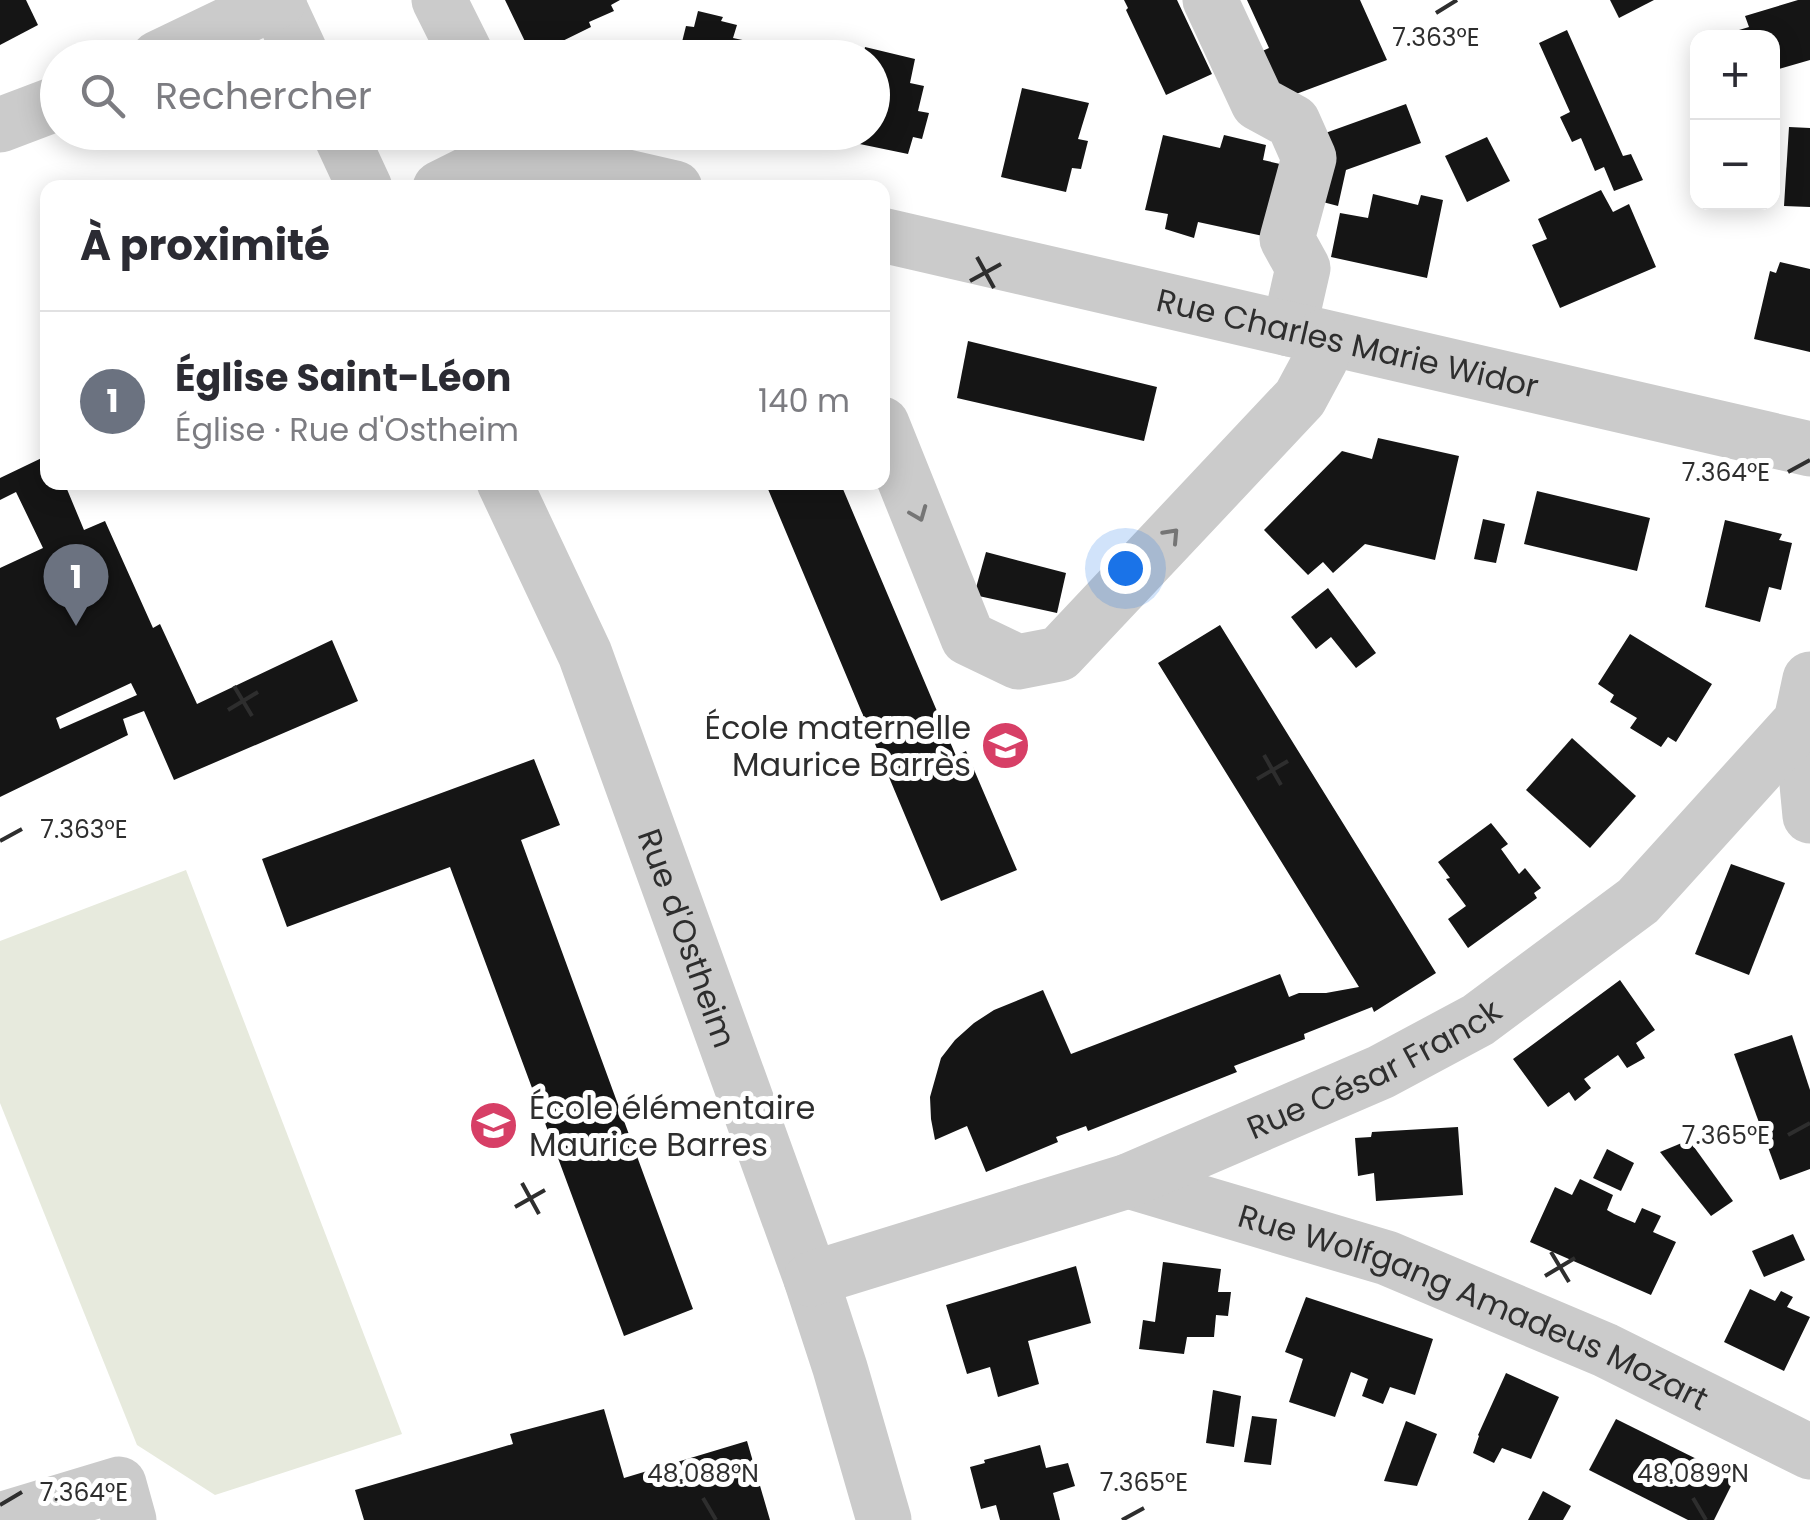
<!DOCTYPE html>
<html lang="fr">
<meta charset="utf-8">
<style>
:root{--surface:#fff;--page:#f2f2f3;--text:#2b2b33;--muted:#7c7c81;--line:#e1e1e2;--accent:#d73f66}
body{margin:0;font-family:Poppins,sans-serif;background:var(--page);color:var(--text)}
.controls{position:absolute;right:30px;top:30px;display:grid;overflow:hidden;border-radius:20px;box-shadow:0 5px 25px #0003}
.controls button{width:90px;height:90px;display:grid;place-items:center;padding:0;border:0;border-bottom:2px solid var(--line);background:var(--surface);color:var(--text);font:50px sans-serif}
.you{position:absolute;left:1125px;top:568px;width:35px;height:35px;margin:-25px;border:8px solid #fff;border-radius:50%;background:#1a73e8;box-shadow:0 0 0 15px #1a73e833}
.badge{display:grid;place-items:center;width:65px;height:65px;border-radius:50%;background:var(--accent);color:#fff;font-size:32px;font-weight:700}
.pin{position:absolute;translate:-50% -82px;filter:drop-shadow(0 2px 5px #0008)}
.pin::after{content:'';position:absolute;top:52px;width:35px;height:30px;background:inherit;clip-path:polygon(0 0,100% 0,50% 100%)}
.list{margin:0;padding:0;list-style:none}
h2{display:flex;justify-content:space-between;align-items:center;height:130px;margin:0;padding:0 40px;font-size:42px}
h2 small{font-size:32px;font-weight:400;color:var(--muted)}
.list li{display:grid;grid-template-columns:65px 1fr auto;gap:30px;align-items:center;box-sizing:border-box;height:180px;padding:0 40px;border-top:2px solid var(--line)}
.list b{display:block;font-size:38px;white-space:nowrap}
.list p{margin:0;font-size:32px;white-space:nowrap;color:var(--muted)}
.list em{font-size:32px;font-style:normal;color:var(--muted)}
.icon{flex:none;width:55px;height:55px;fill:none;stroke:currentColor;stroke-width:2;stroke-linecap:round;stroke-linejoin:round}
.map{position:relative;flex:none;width:1810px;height:1520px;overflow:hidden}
.search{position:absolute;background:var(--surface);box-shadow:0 5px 25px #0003;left:40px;top:40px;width:850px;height:110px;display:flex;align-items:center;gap:25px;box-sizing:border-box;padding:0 35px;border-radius:55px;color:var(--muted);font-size:38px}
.panel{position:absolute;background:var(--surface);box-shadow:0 5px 25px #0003;left:40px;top:180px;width:850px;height:310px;border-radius:20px}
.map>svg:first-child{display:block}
.green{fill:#e7eadd}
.building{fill:#151515;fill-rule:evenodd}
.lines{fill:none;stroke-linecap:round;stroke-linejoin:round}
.minor{stroke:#cbcbcb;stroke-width:55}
.oneway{stroke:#757575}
.ticks{fill:none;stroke:#2e2e2e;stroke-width:4}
.labels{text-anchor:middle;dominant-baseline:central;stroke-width:10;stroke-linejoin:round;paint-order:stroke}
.street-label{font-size:32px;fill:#2e2e2e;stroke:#fff}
.poi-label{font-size:32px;fill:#2e2e2e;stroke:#fff;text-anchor:end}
.ticks-label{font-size:25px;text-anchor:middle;fill:#2e2e2e;stroke:#fff;stroke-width:10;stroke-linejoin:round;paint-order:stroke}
</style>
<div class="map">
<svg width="1810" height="1520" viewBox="0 0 1810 1520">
<rect width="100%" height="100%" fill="#fff"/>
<path class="green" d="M186 870 402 1434 215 1495 137 1445 0 1103V941Z"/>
<g class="building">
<path d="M0 0H26L38 25 0 45Z"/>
<path d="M505 0H620L611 5 614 11 589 22 591 27 532 56Z"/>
<path d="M1124 0H1177L1212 74 1166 95 1126 10 1128 8Z"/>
<path d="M1247 0H1360L1387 60 1280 100 1258 53 1269 48Z"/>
<path d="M1610 0H1654L1619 18Z"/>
<path d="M1798 0H1810V60L1772 71V38H1742L1739 30 1749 27 1745 16Z"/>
<path d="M698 11 723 17 721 21 737 25 733 38 767 45 764 58H678L686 26 694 27Z"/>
<path d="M1567 30 1623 156 1631 154 1643 180 1614 191 1604 167 1595 171 1581 138 1572 142 1560 117 1570 112 1539 43Z"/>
<path d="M865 47 915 59 910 83 924 86 918 111 929 113 922 139 913 137 908 154 850 142 853 132H872V58H863Z"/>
<path d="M1022 88 1089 103 1078 139 1088 141 1081 169 1072 168 1066 192 1001 177Z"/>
<path d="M1406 104 1421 143 1346 170 1338 206 1319 201 1317 136Z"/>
<path d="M1789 127 1810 128V207L1784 206Z"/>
<path d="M1163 135 1220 148 1224 135 1266 145 1263 160 1280 164 1263 236 1198 222 1194 238 1165 229 1168 214 1145 210Z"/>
<path d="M1487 137 1510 181 1467 202 1445 156Z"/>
<path d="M1601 190 1613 212 1629 204 1656 267 1560 308 1532 245 1547 239 1538 219Z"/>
<path d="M1373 194 1418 205 1421 195 1443 200 1427 278 1331 257 1340 213 1368 218Z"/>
<path d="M1780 262 1810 269V352L1754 339 1770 271 1776 273Z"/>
<path d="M968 341 1157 387 1144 441 957 398Z"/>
<path d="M1378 438 1459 456 1435 560 1365 544 1333 573 1323 562 1308 575 1264 530 1342 451 1372 459Z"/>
<path d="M48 455V482H64L84 530 105 521 153 628 160 624 197 704 332 640 358 701 174 780 144 711 123 719 128 735 0 797V568L43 548 16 492 0 500V478ZM131 683 137 695 60 729 56 718Z"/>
<path d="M765 482H840L956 756 966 751 1017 870 941 901Z"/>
<path d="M1537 491 1650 518 1637 571 1524 544Z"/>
<path d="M1483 519 1505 524 1496 563 1474 559Z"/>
<path d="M1725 520 1782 534 1779 540 1792 543 1781 590 1769 587 1760 622 1705 607Z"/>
<path d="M986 552 1066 573 1057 613 974 595Z"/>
<path d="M1328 588 1376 653 1356 668 1331 637 1316 649 1291 617Z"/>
<path d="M1220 625 1436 973 1374 1012 1372 1007 1304 1034 1305 1039 1234 1066 1237 1072 1088 1131 1086 1126 1056 1137 1058 1142 986 1172 967 1126 935 1140 931 1119 930 1097 941 1058 955 1040 974 1023 994 1010 1043 990 1071 1054 1280 974 1289 997 1299 993H1326L1359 987 1158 663Z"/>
<path d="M1630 634 1712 684 1676 742 1668 737 1661 747 1630 728 1637 718 1610 702 1614 695 1598 684Z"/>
<path d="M1572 738 1636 796 1590 848 1526 790Z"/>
<path d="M534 759 560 825 521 840 693 1309 624 1336 450 867 287 927 262 859Z"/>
<path d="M1491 823 1508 844 1501 849 1519 874 1525 868 1541 888 1534 893 1537 898 1468 948 1448 919 1466 906 1446 879 1450 878 1438 862Z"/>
<path d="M1731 864 1785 883 1749 975 1695 954Z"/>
<path d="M1620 980 1655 1030 1636 1043 1645 1058 1627 1068 1618 1055 1584 1079 1591 1088 1575 1101 1569 1092 1548 1107 1513 1059Z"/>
<path d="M1792 1035 1810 1090V1169L1780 1180 1734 1054Z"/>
<path d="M1458 1127 1463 1195 1376 1201 1374 1173 1358 1176 1355 1138 1371 1137 1372 1132Z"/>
<path d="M1689 1140 1733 1201 1711 1216 1660 1152Z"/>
<path d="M1607 1149 1634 1163 1621 1191 1593 1178Z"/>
<path d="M1580 1179 1613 1195 1607 1210 1614 1214 1635 1223 1642 1208 1661 1216 1653 1232 1676 1242 1651 1295 1530 1242 1555 1187 1572 1195Z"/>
<path d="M1793 1234 1805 1260 1764 1277 1752 1251Z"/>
<path d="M1163 1262 1221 1269 1218 1292H1231L1228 1316 1216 1315 1214 1337H1187L1184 1354 1139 1349 1143 1320 1155 1322Z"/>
<path d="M1076 1266 1091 1323 1028 1341 1039 1384 998 1397 990 1367 967 1374 946 1305Z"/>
<path d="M1750 1289 1775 1301 1781 1291 1793 1297 1787 1307 1810 1317 1784 1371 1724 1342Z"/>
<path d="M1306 1297 1433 1339 1415 1395 1390 1387 1383 1404 1362 1396 1368 1379 1351 1372 1335 1417 1289 1402 1303 1359 1285 1352Z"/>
<path d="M1506 1373 1559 1397 1531 1459 1502 1448 1494 1463 1473 1453 1479 1436 1478 1435Z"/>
<path d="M1213 1390 1241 1396 1234 1447 1206 1443Z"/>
<path d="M604 1409 624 1478 747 1441 770 1520H364L355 1490 513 1444 510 1434Z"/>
<path d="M1252 1416 1277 1419 1271 1465 1244 1462Z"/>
<path d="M1616 1419 1735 1478 1714 1520H1688L1589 1470Z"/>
<path d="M1406 1421 1437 1434 1417 1486 1384 1481Z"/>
<path d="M1040 1445 1046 1468 1068 1463 1075 1486 1053 1493 1060 1520H1000L996 1505 981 1509 970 1467 985 1463 984 1460Z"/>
<path d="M1543 1491 1571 1506 1563 1520H1528Z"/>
</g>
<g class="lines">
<g class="minor">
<path d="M276 0 303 58"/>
<path d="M439 0 468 58"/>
<path d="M1210 0 1258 103 1293 122 1309 158 1287 239 1303 268 1289 329"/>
<path d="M158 58 279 0"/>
<path d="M0 125 58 103"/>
<path d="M339 132 365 188"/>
<path d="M440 188 514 151 675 188"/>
<path id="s1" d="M882 235 1810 449"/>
<path d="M882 424 968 638 1018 662 1059 654 1300 398 1321 359 1322 337"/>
<path id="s2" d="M504 482 585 654 811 1279 840 1368 884 1520"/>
<path d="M1801 721 1810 816"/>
<path id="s3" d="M1128 1181 1387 1258 1605 1350 1810 1452"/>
<path id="s4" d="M811 1279 1128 1181 1381 1072 1478 1020 1638 901 1801 721 1810 679"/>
<path d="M0 1520 119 1484 129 1520"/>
</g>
</g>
<defs><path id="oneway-chevron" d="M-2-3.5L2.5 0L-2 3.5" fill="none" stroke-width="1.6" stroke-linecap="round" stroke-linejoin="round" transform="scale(2.5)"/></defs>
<g class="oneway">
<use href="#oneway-chevron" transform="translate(919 514) rotate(68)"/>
<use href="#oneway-chevron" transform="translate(1172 535) rotate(-47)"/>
</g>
<path class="ticks" d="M1436 13 1457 0M977 257 994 288M970 281 1001 264M1788 472 1810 460M234 686 252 716M228 710 258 692M1264 755 1281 785M1257 779 1288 761M0 841 22 829M1788 1135 1810 1123M522 1183 539 1214M515 1207 545 1190M1551 1252 1569 1282M1545 1276 1575 1258M703 1498 716 1520M1693 1498 1706 1520M0 1505 22 1492M1122 1520 1144 1508"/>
<defs>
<symbol id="school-disc" viewBox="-11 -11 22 22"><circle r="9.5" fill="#d73f66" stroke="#fff"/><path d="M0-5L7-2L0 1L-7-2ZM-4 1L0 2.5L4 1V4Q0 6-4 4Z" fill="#fff"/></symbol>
</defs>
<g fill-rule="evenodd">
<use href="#school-disc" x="978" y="718" width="55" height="55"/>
<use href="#school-disc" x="466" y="1098" width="55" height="55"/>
</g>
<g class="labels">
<g class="street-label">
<text stroke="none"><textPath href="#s1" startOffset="478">Rue Charles Marie Widor</textPath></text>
<text stroke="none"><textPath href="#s2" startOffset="492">Rue d'Ostheim</textPath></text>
<text stroke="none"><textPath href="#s4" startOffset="602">Rue César Franck</textPath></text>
<text stroke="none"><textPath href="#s3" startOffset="368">Rue Wolfgang Amadeus Mozart</textPath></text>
</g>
<g class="poi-label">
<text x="971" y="727">École maternelle<tspan x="971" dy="37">Maurice Barrès</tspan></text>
<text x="529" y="1107" text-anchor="start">École élémentaire<tspan x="529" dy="37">Maurice Barres</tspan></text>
</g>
</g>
<g class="ticks-label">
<text x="1436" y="46">7.363°E</text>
<text x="1726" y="481">7.364°E</text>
<text x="84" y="838">7.363°E</text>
<text x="1726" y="1144">7.365°E</text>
<text x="703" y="1482">48.088°N</text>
<text x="1693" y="1482">48.089°N</text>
<text x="1144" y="1491">7.365°E</text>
<text x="84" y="1501">7.364°E</text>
</g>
</svg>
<div class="controls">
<button>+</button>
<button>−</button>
</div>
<div class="you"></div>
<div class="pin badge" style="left:76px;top:626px;background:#6b7280">1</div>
<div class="search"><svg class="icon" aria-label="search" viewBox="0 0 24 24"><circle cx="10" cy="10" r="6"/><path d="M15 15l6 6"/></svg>Rechercher</div>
<section class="panel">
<h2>À proximité<small></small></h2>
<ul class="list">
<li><span class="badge" style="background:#6b7280">1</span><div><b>Église Saint-Léon</b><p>Église · Rue d'Ostheim</p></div><em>140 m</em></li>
</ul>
</section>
</div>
